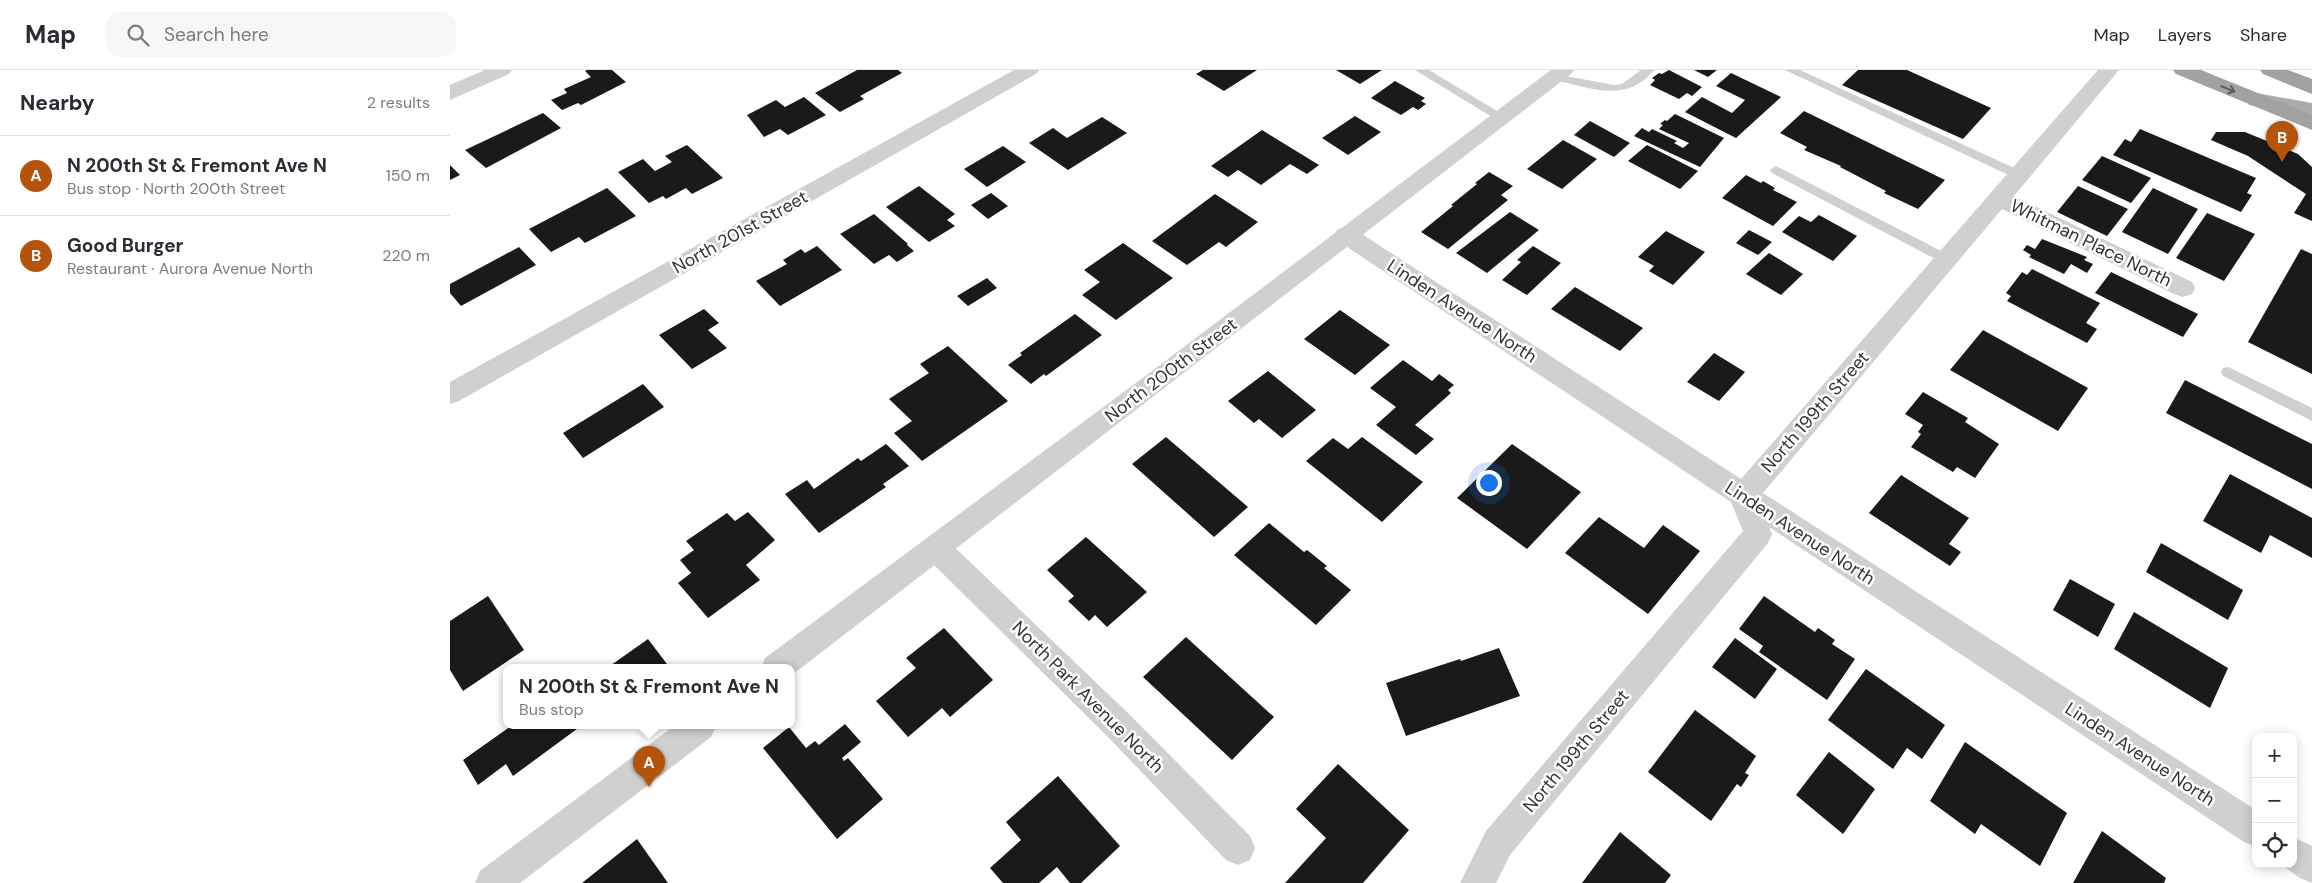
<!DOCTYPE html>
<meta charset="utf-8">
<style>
:root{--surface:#fff;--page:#f7f7f7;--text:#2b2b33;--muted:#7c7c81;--line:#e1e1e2;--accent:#b45309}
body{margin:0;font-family:"DM Sans",sans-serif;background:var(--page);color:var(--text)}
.controls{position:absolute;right:15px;bottom:15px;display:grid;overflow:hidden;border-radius:10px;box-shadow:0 2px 12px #0003}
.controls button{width:45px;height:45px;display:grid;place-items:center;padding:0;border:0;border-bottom:1px solid var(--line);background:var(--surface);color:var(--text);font:25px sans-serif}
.you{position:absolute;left:1038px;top:412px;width:18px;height:18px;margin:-12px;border:4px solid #fff;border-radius:50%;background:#1a73e8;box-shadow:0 0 0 8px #1a73e833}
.badge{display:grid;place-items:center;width:32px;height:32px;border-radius:50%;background:var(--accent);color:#fff;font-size:16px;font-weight:700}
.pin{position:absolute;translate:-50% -41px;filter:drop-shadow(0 1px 2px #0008)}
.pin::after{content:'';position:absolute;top:26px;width:18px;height:15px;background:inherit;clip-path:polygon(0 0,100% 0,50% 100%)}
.popup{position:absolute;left:53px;top:594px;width:292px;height:65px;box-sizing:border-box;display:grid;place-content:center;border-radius:10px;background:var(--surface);filter:drop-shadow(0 1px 4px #0005);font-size:16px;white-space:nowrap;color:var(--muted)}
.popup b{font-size:19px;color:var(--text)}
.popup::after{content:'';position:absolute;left:50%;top:100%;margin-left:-10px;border:10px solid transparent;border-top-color:var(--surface)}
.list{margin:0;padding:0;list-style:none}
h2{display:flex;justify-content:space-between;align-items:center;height:65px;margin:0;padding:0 20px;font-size:21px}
h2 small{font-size:16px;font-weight:400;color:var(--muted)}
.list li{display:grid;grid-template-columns:32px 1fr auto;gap:15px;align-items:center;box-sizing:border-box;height:80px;padding:0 20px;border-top:1px solid var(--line)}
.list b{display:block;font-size:19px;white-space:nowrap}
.list p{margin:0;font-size:16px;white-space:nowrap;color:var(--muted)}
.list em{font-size:16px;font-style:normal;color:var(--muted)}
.icon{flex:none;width:28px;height:28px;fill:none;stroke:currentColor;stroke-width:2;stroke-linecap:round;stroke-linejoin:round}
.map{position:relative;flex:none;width:1862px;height:813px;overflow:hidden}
header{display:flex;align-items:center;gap:30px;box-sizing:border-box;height:70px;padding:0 25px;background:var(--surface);border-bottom:1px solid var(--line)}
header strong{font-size:24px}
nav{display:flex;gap:28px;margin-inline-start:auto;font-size:18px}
.search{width:350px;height:45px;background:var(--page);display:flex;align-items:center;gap:12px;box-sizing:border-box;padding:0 18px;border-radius:15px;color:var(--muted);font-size:19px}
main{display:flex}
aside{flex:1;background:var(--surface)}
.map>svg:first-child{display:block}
.building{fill:#1a1a1a}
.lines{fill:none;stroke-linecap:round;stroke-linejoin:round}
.service{fill:#d0d0d0;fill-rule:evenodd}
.minor{fill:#d0d0d0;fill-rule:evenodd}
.tertiary{fill:#d0d0d0;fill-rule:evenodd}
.primary{fill:#ababab;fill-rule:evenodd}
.trunk{fill:#a2a2a2;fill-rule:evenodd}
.oneway{stroke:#5a5a5a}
.labels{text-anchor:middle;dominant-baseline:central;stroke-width:5;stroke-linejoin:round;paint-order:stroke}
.street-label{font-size:18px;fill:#333;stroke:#fff}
</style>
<header>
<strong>Map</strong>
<div class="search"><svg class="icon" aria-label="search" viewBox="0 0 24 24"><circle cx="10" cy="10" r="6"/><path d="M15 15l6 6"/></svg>Search here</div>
<nav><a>Map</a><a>Layers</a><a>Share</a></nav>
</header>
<main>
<aside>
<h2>Nearby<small>2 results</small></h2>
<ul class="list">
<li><span class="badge">A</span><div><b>N 200th St &amp; Fremont Ave N</b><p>Bus stop · North 200th Street</p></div><em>150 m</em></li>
<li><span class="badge">B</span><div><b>Good Burger</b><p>Restaurant · Aurora Avenue North</p></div><em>220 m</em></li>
</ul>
</aside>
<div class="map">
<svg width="1862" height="813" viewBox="0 0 1862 813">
<rect width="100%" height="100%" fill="#fff"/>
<g class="building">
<path d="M137 0H162L176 12 131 35 128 33 112 40 101 30 117 23 114 19 141 7 135 1Z"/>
<path d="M407 0H448L452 3 410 26 414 29 390 42 365 23Z"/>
<path d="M753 0H807L774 21 746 4Z"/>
<path d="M886 0H932L910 14Z"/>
<path d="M1219 0 1252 17 1242 26 1237 23 1229 29 1200 15 1205 10 1202 8 1209 3 1212 4Z"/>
<path d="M1244 0H1267L1258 7Z"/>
<path d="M1408 0H1457L1541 38 1513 69 1392 15Z"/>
<path d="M1281 3 1331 27 1286 68 1235 42 1252 27 1282 43 1295 30 1266 16Z"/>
<path d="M945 11 975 28 971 31 976 34 968 40 963 37 951 45 921 28Z"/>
<path d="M354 27 376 45 338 65 330 59 314 67 297 45 326 30 335 37Z"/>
<path d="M1354 41 1495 110 1468 139 1434 123 1436 121 1390 97 1391 96 1354 80 1357 77 1330 63Z"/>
<path d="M93 43 111 58 36 98 15 80Z"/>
<path d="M1225 44 1274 68 1250 97 1184 66 1192 58 1199 62 1202 59 1227 71 1224 73 1233 78 1239 73 1209 59 1213 55 1210 54 1215 50 1217 51Z"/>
<path d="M905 46 931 62 898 85 872 68Z"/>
<path d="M652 47 677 63 618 100 579 73 603 58 617 68Z"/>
<path d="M1140 51 1180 73 1164 87 1124 65Z"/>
<path d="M1690 59 1806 108 1797 123 1802 125 1791 142 1663 85 1675 69 1681 72Z"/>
<path d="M812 60 869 95 857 104 840 94 811 115 788 100 778 107 761 96Z"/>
<path d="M1766 62H1795L1848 84 1862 97V151L1844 143 1856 124 1798 86 1761 70Z"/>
<path d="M1113 70 1147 89 1112 119 1077 99Z"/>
<path d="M237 75 273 108 242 124 236 118 216 129 213 126 199 133 168 102 193 89 205 101 222 92 215 86Z"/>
<path d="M1197 75 1248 101 1230 119 1178 91Z"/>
<path d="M553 76 576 92 537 117 514 99Z"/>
<path d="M1652 86 1701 108 1681 133 1632 110Z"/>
<path d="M0 95 10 105 0 110Z"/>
<path d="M1039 102 1063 116 1051 125 1058 130 998 179 971 162 1003 136 1001 135 1027 114 1025 113Z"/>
<path d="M1296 105 1311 113 1313 111 1325 118 1323 120 1347 132 1323 156 1272 128Z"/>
<path d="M469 116 505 144 497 150 505 156 479 172 436 137Z"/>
<path d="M1628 116 1678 139 1657 166 1607 142Z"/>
<path d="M157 118 186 146 135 173 129 167 101 182 79 159Z"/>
<path d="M1703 118 1748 139 1718 184 1672 162Z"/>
<path d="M541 123 558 136 538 149 521 135Z"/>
<path d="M765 124 808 152 776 177 769 172 737 195 702 171Z"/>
<path d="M1060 142 1089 160 1037 203 1006 183Z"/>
<path d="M1757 143 1805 164 1774 211 1726 188Z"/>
<path d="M424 144 458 174 457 175 464 181 447 192 439 185 424 194 390 164Z"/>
<path d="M1369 145 1407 166 1383 191 1332 162 1349 146 1361 152Z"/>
<path d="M1299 160 1322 172 1308 185 1286 173Z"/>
<path d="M1216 161 1255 182 1223 215 1199 201 1204 196 1188 187Z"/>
<path d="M1592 169 1637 187 1634 190 1643 194 1637 203 1621 194 1614 204 1579 187 1581 185 1573 180 1577 175 1585 179Z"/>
<path d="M673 173 723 208 666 250 632 225 650 212 634 200Z"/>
<path d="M367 176 392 200 330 236 306 211 337 194 333 190 351 179 355 183Z"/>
<path d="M1083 176 1111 193 1077 225 1052 210 1071 192 1067 190Z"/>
<path d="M69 177 86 195 11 236 0 223V214Z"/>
<path d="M1851 179 1862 184V304L1798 272Z"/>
<path d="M1319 183 1353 204 1331 225 1296 204Z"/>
<path d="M1582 199 1650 233 1636 253 1647 259 1637 273 1557 231 1561 226 1556 223 1572 202 1577 205Z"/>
<path d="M1661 202 1748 244 1733 267 1645 223Z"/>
<path d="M537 208 547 218 518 236 507 226Z"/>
<path d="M1125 217 1193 258 1170 281 1101 239Z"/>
<path d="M254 239 269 253 258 260 277 278 242 299 209 265Z"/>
<path d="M890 240 940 275 905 305 854 269Z"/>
<path d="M625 244 652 265 596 306 594 304 581 314 558 295 572 285 570 283Z"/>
<path d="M1533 260 1638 318 1608 361 1500 300Z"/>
<path d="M498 276 558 331 472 391 444 363 462 351 439 329 479 303 470 294Z"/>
<path d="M1264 283 1295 302 1269 331 1237 312Z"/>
<path d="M953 290 982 311 989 304 1004 315 998 320 1001 323 965 355 984 369 966 385 926 355 946 337 920 318Z"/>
<path d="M818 301 866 340 832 368 809 349 804 353 778 331Z"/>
<path d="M1735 310 1862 374V419L1716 343Z"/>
<path d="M193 314 214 337 133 388 113 363Z"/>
<path d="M1473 322 1518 348 1515 352 1549 374 1525 408 1507 397 1503 402 1461 377 1471 364 1468 362 1473 355 1455 344Z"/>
<path d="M716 367 798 437 764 467 682 394Z"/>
<path d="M912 367 973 412 932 452 856 391 883 368 898 379Z"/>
<path d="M436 374 459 396 433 414 436 417 369 463 335 424 357 410 364 419 408 388 411 391Z"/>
<path d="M1062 374 1131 422 1077 479 1007 428Z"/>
<path d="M1780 404 1862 448V488L1820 465 1811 483 1753 451Z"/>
<path d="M1451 405 1519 448 1499 474 1511 482 1500 496 1419 443Z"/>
<path d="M298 442 325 470 296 495 310 510 258 548 228 513 241 503 230 490 244 480 236 471 277 443 285 451Z"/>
<path d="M1149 447 1194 478 1213 455 1250 481 1198 544 1115 483Z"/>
<path d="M819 453 854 482 857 480 877 496 874 498 901 520 866 555 784 485Z"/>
<path d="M636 467 697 522 657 557 645 545 639 551 618 531 624 526 597 500Z"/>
<path d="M1711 473 1793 520 1778 550 1696 502Z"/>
<path d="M1620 509 1665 534 1648 567 1603 540Z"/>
<path d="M38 526 74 580 13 621 0 600V551Z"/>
<path d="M1314 526 1365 562 1368 558 1385 570 1382 574 1405 589 1377 630 1309 582 1313 576 1289 559Z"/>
<path d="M1684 542 1778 598 1760 638 1664 579Z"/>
<path d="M494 558 543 610 500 647 492 638 458 667 426 631 466 598 456 588Z"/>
<path d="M736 567 824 647 782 690 693 607Z"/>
<path d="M1285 568 1327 599 1305 629 1262 597Z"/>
<path d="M198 569 220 598H157Z"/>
<path d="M1049 578 1070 626 956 666 936 613 1010 589 1011 591Z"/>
<path d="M1416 599 1495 655 1472 689 1457 678 1443 699 1378 650Z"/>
<path d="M1245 640 1306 686 1295 703 1299 705 1291 717 1287 714 1261 751 1198 702Z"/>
<path d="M395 654 411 672 392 688 394 691 398 688 433 729 387 769 313 678 339 657 356 678 365 671 369 675Z"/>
<path d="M61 656H131L63 706 56 694 28 715 13 690Z"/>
<path d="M1515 672 1617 743 1590 796 1531 754 1525 764 1480 731Z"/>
<path d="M1379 682 1425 719 1393 764 1346 725Z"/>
<path d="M888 694 959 760 913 813H835L876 768 846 739Z"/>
<path d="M608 706 670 776 631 813H620L607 797 589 813H553L540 798 571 770 556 752Z"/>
<path d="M1652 761 1716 808 1714 813H1623Z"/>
<path d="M1170 762 1221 805 1215 813H1132Z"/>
<path d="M187 769 218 813H132Z"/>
</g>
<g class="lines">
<g class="service">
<path d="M965 0H979L1057 47 1055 50H1047Z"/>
<path d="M1191 0H1204C1176 34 1141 18 1105 10L1099 7 1105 4 1164 15 1172 14Z"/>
<path d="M1335 0H1350L1573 102 1575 105 1573 108H1565Z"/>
<path d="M1326 96 1501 186 1502 189 1501 192H1491L1322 103 1320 100Z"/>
<path d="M1778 297 1862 338V351L1773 306 1771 302 1773 298Z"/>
</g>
<g class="minor">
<path d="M35 0H62L59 4 0 30V15Z"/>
<path d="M564 0H589L586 4 9 331 0 334V312Z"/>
<path d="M1648 0H1669L1564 126 1742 212 1745 218 1742 224 1733 227 1724 224 1552 139 1313 423 1806 740V777L1794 772 1319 457 1322 464 1318 473 1060 785 1046 813H1010L1036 761 1293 461 1281 432 888 171 884 165 888 159 896 157 904 159 1291 409Z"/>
<path d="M486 465 496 469 680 645 800 766 805 778 800 790 788 795 776 790 658 667 476 487 472 478 476 469Z"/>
<path d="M1843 767 1862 776V813L1850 808 1830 794H1843Z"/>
</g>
<g class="tertiary">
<path d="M1101 0H1124L1121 4 342 605V598H311L315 588 702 301Z"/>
<path d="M224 656H266L261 667 70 813H25L30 801Z"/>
</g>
<path class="primary" d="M1806 23 1862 33V47L1799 35 1796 30 1799 25Z"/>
<g class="trunk">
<path d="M1723 0H1751L1862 45V60L1726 4Z"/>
<path d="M1810 0H1838L1862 9V24L1813 4Z"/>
</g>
</g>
<defs><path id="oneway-shaft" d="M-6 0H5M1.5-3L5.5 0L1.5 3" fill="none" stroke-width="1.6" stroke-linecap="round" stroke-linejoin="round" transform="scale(1.25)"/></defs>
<use class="oneway" href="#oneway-shaft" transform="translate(1778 19) rotate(22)"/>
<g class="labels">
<g class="street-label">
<text transform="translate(290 162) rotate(-29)">North 201st Street</text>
<text transform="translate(1641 173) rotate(26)">Whitman Place North</text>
<text transform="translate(1012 241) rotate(33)">Linden Avenue North</text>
<text transform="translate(721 300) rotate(-37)">North 200th Street</text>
<text transform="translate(1365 342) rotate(-49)">North 199th Street</text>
<text transform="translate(1350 463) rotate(33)">Linden Avenue North</text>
<text transform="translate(638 627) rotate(45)">North Park Avenue North</text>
<text transform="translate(1126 681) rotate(-50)">North 199th Street</text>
<text transform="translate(1690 684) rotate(33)">Linden Avenue North</text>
</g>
</g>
</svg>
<div class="controls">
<button>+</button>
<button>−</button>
<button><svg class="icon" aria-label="locate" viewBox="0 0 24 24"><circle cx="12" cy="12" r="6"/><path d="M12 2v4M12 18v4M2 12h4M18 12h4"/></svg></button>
</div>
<div class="you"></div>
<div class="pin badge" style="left:199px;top:717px">A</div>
<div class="popup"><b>N 200th St &amp; Fremont Ave N</b>Bus stop</div>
<div class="pin badge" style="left:1832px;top:92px">B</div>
</div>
</main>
